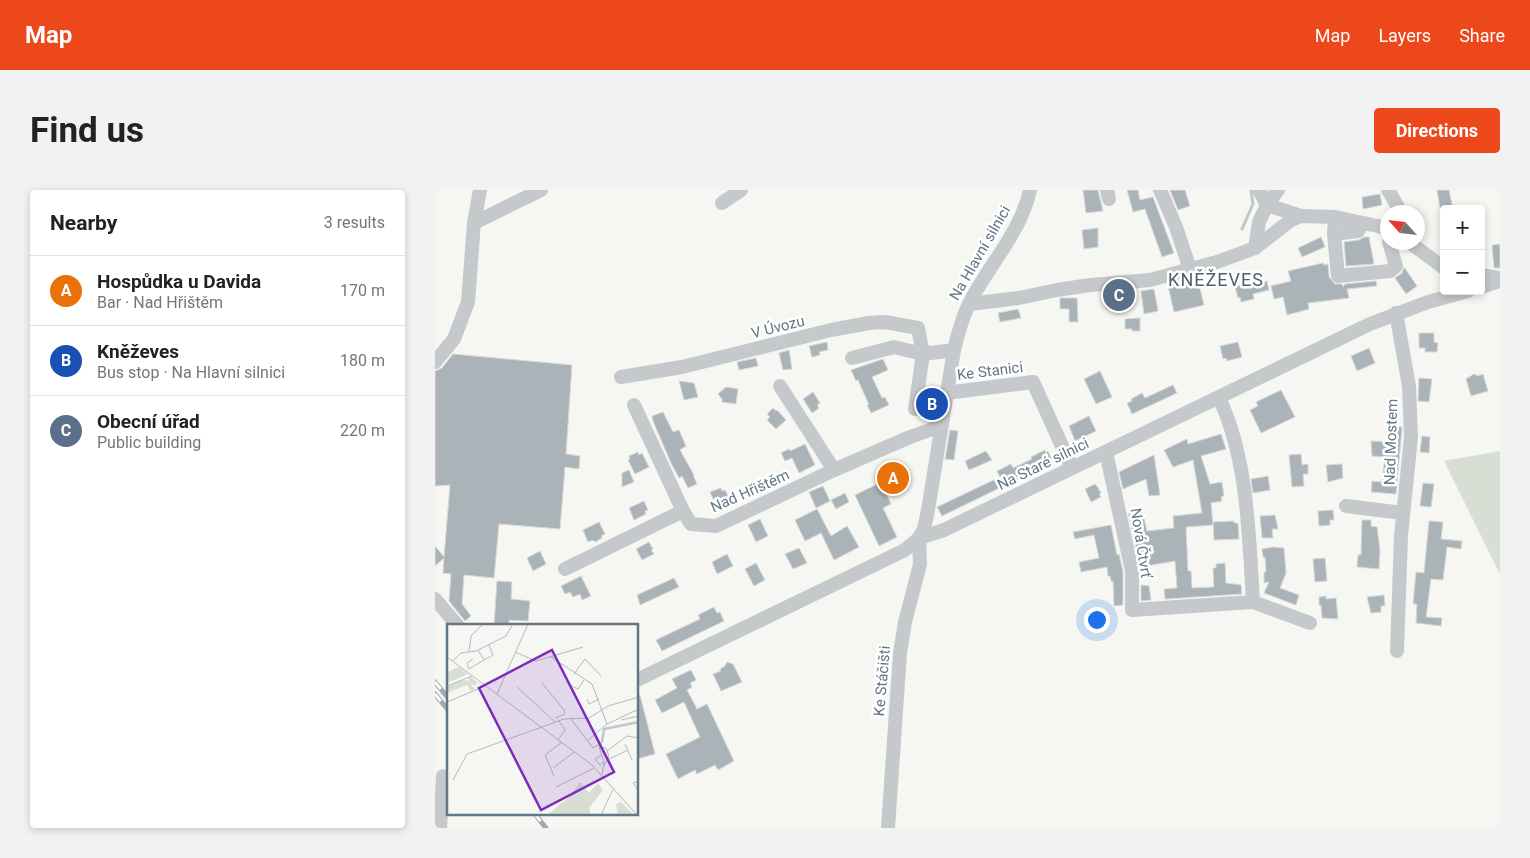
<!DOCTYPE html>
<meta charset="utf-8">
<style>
:root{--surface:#fff;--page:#f2f2f2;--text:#222;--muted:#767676;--line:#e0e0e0;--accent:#ed471c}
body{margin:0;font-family:Roboto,sans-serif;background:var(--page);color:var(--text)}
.controls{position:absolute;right:15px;top:15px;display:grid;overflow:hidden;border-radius:5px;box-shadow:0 2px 8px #0003}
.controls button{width:45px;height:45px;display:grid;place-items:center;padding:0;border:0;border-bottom:1px solid var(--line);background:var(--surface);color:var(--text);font:25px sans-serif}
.compass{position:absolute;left:945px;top:15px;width:45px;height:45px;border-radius:50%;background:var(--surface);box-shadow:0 2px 8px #0003;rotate:297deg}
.you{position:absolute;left:661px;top:429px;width:18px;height:18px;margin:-12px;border:4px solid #fff;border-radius:50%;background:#1a73e8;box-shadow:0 0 0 8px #1a73e833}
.badge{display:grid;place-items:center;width:32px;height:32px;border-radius:50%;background:var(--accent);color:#fff;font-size:16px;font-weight:700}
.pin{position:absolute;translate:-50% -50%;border:2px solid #fff;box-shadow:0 1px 5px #0006}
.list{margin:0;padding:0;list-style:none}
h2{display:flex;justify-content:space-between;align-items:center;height:65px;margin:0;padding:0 20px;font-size:21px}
h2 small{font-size:16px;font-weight:400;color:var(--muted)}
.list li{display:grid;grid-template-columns:32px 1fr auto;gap:15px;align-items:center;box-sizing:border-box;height:70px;padding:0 20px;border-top:1px solid var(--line)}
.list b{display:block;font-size:19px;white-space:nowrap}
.list p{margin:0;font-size:16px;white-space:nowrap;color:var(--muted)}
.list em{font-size:16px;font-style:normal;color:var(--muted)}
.map{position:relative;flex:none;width:1065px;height:638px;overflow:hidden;border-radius:5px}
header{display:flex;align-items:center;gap:30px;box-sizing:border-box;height:70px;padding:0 25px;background:var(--accent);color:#fff}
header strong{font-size:24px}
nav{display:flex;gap:28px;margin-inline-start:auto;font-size:18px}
.intro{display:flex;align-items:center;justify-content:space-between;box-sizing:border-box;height:120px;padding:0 30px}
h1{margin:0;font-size:35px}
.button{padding:12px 22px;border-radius:5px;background:var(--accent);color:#fff;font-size:18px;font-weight:700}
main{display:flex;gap:30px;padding:0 30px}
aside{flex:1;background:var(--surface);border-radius:5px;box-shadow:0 2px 8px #0003}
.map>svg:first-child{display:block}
.green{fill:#d7ded3}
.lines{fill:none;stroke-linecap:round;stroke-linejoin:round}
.stream{stroke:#bbc8cc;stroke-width:3}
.building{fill:#aab3b8;stroke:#d8d8d5}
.minor{stroke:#c5c9cc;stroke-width:14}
.rail-casing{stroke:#a3aaaf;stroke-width:5}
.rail{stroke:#fff;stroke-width:3;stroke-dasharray:9;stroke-linecap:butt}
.labels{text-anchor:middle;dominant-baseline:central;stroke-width:5;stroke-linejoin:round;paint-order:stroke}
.street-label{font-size:15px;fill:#637785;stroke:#fff}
.quarter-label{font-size:18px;letter-spacing:1px;fill:#52606a;stroke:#fff}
.inset-river{fill:none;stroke:#bbc8cc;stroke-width:2.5}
.inset-road{fill:none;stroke:#b2bbc0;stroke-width:1}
.view{fill:#7b2cbf;fill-opacity:0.15;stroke:#7b2cbf;stroke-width:2.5}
.inset-edge{fill:none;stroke:#637785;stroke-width:2.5}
</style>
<header>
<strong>Map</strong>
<nav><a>Map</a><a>Layers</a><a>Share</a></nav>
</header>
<div class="intro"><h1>Find us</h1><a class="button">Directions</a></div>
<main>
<aside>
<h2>Nearby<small>3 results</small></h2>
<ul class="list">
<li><span class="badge" style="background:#e8710a">A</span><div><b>Hospůdka u Davida</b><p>Bar · Nad Hřištěm</p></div><em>170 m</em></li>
<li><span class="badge" style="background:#1a4fb4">B</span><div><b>Kněževes</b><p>Bus stop · Na Hlavní silnici</p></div><em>180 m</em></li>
<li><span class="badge" style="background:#5c6f8a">C</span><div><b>Obecní úřad</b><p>Public building</p></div><em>220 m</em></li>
</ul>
</aside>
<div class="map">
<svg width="1065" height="638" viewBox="0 0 1065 638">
<rect width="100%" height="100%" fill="#f6f6f2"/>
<path class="green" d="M1065 261V384L1009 271Z"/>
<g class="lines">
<path class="stream" d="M807 39 818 14 816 0"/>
</g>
<g class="building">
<path d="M648 0H663L668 21 651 23Z"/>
<path d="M692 0H703L705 10 718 7 739 63 727 67 710 19 698 22Z"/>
<path d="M735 0H750L755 16 743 20Z"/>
<path d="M1002 0H1014L1018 19H1005Z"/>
<path d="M945 4 947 15 928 19 927 7Z"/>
<path d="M663 38V57L649 59 647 40Z"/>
<path d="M886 47 890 57 867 67 863 58Z"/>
<path d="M929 47H934L939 74 911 76 909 52 924 50Z"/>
<path d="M1065 54V78H1059L1057 55Z"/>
<path d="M888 73 889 75 893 74 894 87 900 94H907L908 97 910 94 941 91 942 96 912 99 914 108 873 113 874 119 852 125 848 107 839 109 836 96 856 91 853 81Z"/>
<path d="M969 77 982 96 971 104 960 88 967 83Z"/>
<path d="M821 85 823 93 832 91 834 100 818 104 819 109 806 112 805 107 803 108 800 97 813 93 811 88Z"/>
<path d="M762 86 769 115 739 122 733 96 751 92 750 90Z"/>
<path d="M719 99 723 121 709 124 706 101Z"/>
<path d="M689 103 690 117 671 119 669 105Z"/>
<path d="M625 108H642L643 132H634V119H625Z"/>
<path d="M583 119 586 128 565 132 563 123Z"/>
<path d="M705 128V141H697V139H690V129Z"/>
<path d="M984 143H999V152L1003 153 1002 162H990V158H984Z"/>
<path d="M392 152 393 160 384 162 385 165 377 167 374 156Z"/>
<path d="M803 152 807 167 792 171 791 168 788 169 785 156Z"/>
<path d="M934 158 940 173 922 181 916 166Z"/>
<path d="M354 160 357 179 348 180 344 163Z"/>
<path d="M18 164 137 175 131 264 145 266 144 279 130 277 125 339 64 334 59 388 29 385 27 414 36 426 30 431 14 411 16 384 8 383 9 368 0 376V356L9 367 15 295 0 296V181L7 178Z"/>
<path d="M321 168 323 176 304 180 302 172Z"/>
<path d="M448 169 453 180 437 187 447 208 450 207 454 215 436 223 432 215H434L423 190 421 191 416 180Z"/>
<path d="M665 181 677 207 661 214 649 189Z"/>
<path d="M1039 184 1043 186 1048 184 1053 201 1036 206 1031 189Z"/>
<path d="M984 188 997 189 994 212 983 211Z"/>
<path d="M244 191 259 193 263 207 249 210Z"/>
<path d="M738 195 742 203 697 224 692 213 697 211 696 209 707 203 710 208Z"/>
<path d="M291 197 303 199 301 214 287 212V209L283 204Z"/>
<path d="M846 200 860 227 826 243 815 220 823 216 821 212Z"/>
<path d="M378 202 385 213 382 215 384 218 377 223 368 209Z"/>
<path d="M338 218 341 221 342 220 351 230 341 239 332 230 335 227 332 224Z"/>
<path d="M228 222 238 242 244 240 251 256 245 260 259 285H258L262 294 253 298 247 286 244 288 236 273 218 231 217 226Z"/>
<path d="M654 226 661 241 640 251 634 236Z"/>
<path d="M957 236 967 237 961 304 936 302 937 291 947 292 950 267 937 266 936 251 956 252Z"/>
<path d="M515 240 523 241 519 270 510 269Z"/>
<path d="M786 244 791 259 766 266 775 294 787 292 789 306 786 307 787 311 776 313 778 335 751 337 753 381H756L757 398 779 397 778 378H781V374L790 373 791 393 806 395 807 404 730 409 729 399 742 398 740 371 705 377 693 322 707 320 712 341 739 338 738 326 767 323 758 270 738 277 729 260 752 249 753 254Z"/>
<path d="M987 246 995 247 994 263 985 262Z"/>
<path d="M370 254 380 275 364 283 357 268 350 271 346 263 354 259 355 261Z"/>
<path d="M610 260 611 263 613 261 618 272 507 326 502 317 565 287 562 281 576 274 578 278 597 269 596 267Z"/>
<path d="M551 261 557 270 534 280 530 271Z"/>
<path d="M203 262 204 265 207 263 214 277 200 284 193 270 195 269 194 266Z"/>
<path d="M866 264 867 275 873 274V284H868L869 296 857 297 854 265Z"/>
<path d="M719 265 725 305 714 306 711 289 688 299 684 282Z"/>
<path d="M907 274 908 288 893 292 891 275Z"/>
<path d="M194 280 199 292 187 297V283Z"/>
<path d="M459 286 464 296 451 303 456 314 448 318 462 347 444 356 420 305Z"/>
<path d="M833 286 835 300 818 303 816 289Z"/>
<path d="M988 293 999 294 996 317 985 316Z"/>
<path d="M660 294 661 296H662L666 303 664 304 666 307 656 312 650 299Z"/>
<path d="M388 296 395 311 381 318 374 302Z"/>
<path d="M286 298 287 301 290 300 297 313 283 320 275 302Z"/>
<path d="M410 303 414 312 401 319 396 310Z"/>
<path d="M209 311 213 320 210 321 211 324 199 330 194 318Z"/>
<path d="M382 319 396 346 412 336 424 357 399 370 386 343 370 351 360 330Z"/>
<path d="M898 320 899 330H895V335L884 336 883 321Z"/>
<path d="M840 325 843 339H837L838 348H827L825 326Z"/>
<path d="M325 329 333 346 321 352 313 335Z"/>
<path d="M927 330H936V336L942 337 945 361 944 379 922 377 923 365H926Z"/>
<path d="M799 331V333H803L804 349 779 350 778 332Z"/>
<path d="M994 331 1008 332 1006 349 1027 351 1026 359 1012 357 1008 390 996 389 991 427 1007 428 1006 436 981 433 982 414H978L981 382 989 383Z"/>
<path d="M164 332 170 344 166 346 167 348 160 352 158 350 153 352 148 340Z"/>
<path d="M676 335 682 365 684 364 688 382V415L679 416 678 391H676L675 386H673L672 377 646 382 644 372 664 368 659 345 640 349 638 342Z"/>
<path d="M214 352 218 359 216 360 219 364 207 370 201 359Z"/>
<path d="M838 357 849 358 851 383 845 398 864 405 861 415 829 403 834 392 829 393V382H831L830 367H828L827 359Z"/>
<path d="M364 358 372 373 358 379 350 364Z"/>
<path d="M105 361 111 374 98 381 92 368Z"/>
<path d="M292 364 298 376 282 384 277 372Z"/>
<path d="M890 368 892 391 880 392 878 369Z"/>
<path d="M321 373 330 390 319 396 310 379Z"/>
<path d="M146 386 156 406 147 410 145 404 138 407 135 402 130 404 126 396Z"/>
<path d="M239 388 244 397 205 415 202 405Z"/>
<path d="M62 391 77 392 76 409 95 411 93 431 74 430V436H59Z"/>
<path d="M706 395 714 396 716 410 706 411Z"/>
<path d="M949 405 950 416H946V422L936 423 932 407Z"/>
<path d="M891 406V409L901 408 903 429 887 428 886 415H884V407Z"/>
<path d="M279 417 282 423 285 422 289 431 227 461 221 450 265 429 263 425Z"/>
<path d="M292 472 298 474 307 492 286 501 278 484 286 481 285 479 290 476Z"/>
<path d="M256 480 261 490 255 493 257 497 252 500 262 519 272 514 299 571 283 580 280 575 262 584 260 580 243 589 231 564 265 547 249 512 227 523 220 510 242 498 237 489Z"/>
<path d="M202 505H205L220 564 202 569Z"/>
</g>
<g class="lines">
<g class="minor">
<path d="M672 0 674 9"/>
<path d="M725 0 741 37 755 79"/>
<path d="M843 0 832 15 866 26 900 27 952 38"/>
<path d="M953 0 966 22"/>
<path d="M287 13 306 0"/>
<path d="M900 27 899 44 903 86 955 81 961 76 954 52"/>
<path d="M39 33 106 0"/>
<path d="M899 44 923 41 927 33"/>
<path d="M974 52 1009 78"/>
<path d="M820 58 856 30 866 26"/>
<path d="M1046 85 1065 88"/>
<path d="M1046 97 1065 91"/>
<path d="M534 114 584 108 622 100 655 95 715 90 782 72 820 58 824 32 832 15 824 0"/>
<path d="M961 123 974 196 976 247 966 346 962 461"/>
<path d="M417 168 459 157 488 164 519 160"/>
<path d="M0 172 19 149 33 112 39 33 45 0"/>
<path d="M186 187 247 177 396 140 434 133 450 132 483 138 488 164 480 219"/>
<path d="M345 196 399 280"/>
<path d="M511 203 598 192 637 278"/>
<path d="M784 208C813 268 814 347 818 412"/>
<path d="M199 215 248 321"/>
<path d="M671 262 697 381V420L818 412 875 433"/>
<path d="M911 316 968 323"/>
<path d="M130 379 248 321 256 334 281 336 399 280 475 247 506 236"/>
<path d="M0 409 23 436"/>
<path d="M202 490 470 360 484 348 509 340 935 134 993 112 1033 101"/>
<path d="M5 638 8 586"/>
<path d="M453 638 465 463 470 432 485 374 484 348 489 339 493 320 519 160C523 144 527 127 535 112 554 75 586 42 595 0"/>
</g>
<defs>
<g id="rail">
<path d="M0 492 14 509"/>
<path d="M0 504 14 521"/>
<path d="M100 624 111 638"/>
</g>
</defs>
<use href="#rail" class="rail-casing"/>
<use href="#rail" class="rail"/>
</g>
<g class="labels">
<g class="street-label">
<text transform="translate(545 63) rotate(-60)">Na Hlavní silnici</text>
<text transform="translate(343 137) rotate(-14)">V Úvozu</text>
<text transform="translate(555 181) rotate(-7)">Ke Stanici</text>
<text transform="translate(956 252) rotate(-88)">Nad Mostem</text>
<text transform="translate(608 274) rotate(-26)">Na Staré silnici</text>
<text transform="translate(315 301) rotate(-24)">Nad Hřištěm</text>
<text transform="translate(706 353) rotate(81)">Nová Čtvrť</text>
<text transform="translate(447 491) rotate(-85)">Ke Stáčišti</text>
</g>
<g class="quarter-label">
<text x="781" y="89">KNĚŽEVES</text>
</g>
</g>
<g transform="translate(12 434)">
<rect width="191" height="191" fill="#f6f6f2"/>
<path d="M12 43 21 50 0 59V48ZM24 53 35 62 29 58V62L26 60 24 61 28 65 24 67 20 61 0 69V62L16 56 23 57 21 54ZM133 158 142 169 151 159 156 166 142 184 144 191H100L121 174ZM173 178 176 180 187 191H171L169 180Z" fill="#d7ded3"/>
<path class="inset-river" d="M155 118 157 105 192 98"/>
<path class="inset-road" d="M22 27 24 12 36 0M68 28 89 37 136 23M0 33 145 141 190 191M104 33 145 60 160 100M26 35 20 39 22 45 37 36 31 26M37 36 46 31 42 21M6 37 14 29 29 27 59 12 66 0M127 50 138 35 154 52M95 59 117 86 118 90 108 94M121 60 131 65 137 56M0 62 25 52M70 63 108 98M50 70 81 0M140 75 142 80 152 75M0 78 38 62M124 95 146 124 156 118M174 96 192 92M111 116 118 106 112 97M140 117 160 100 192 85M178 120 185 136M152 123 157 138 155 151M152 123 159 124 162 132 157 142M160 127 180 112 192 114M155 131 148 135 153 141 156 138M162 135 181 126M106 144 127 128M107 152 98 131 115 118M6 156 20 130 117 95 142 94 161 82 192 73M192 157 186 159 192 168M109 163 147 144M154 191 166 165"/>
<path class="view" d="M105 26 167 148 94 186 32 64Z"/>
<rect width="191" height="191" class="inset-edge"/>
</g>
</svg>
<div class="controls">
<button>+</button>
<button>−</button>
</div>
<svg class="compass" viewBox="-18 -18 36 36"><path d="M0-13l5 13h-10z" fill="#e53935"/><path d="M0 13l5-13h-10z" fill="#767676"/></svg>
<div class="you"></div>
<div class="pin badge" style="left:458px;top:288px;background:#e8710a">A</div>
<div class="pin badge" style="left:497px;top:214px;background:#1a4fb4">B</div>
<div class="pin badge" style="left:684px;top:105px;background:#5c6f8a">C</div>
</div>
</main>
